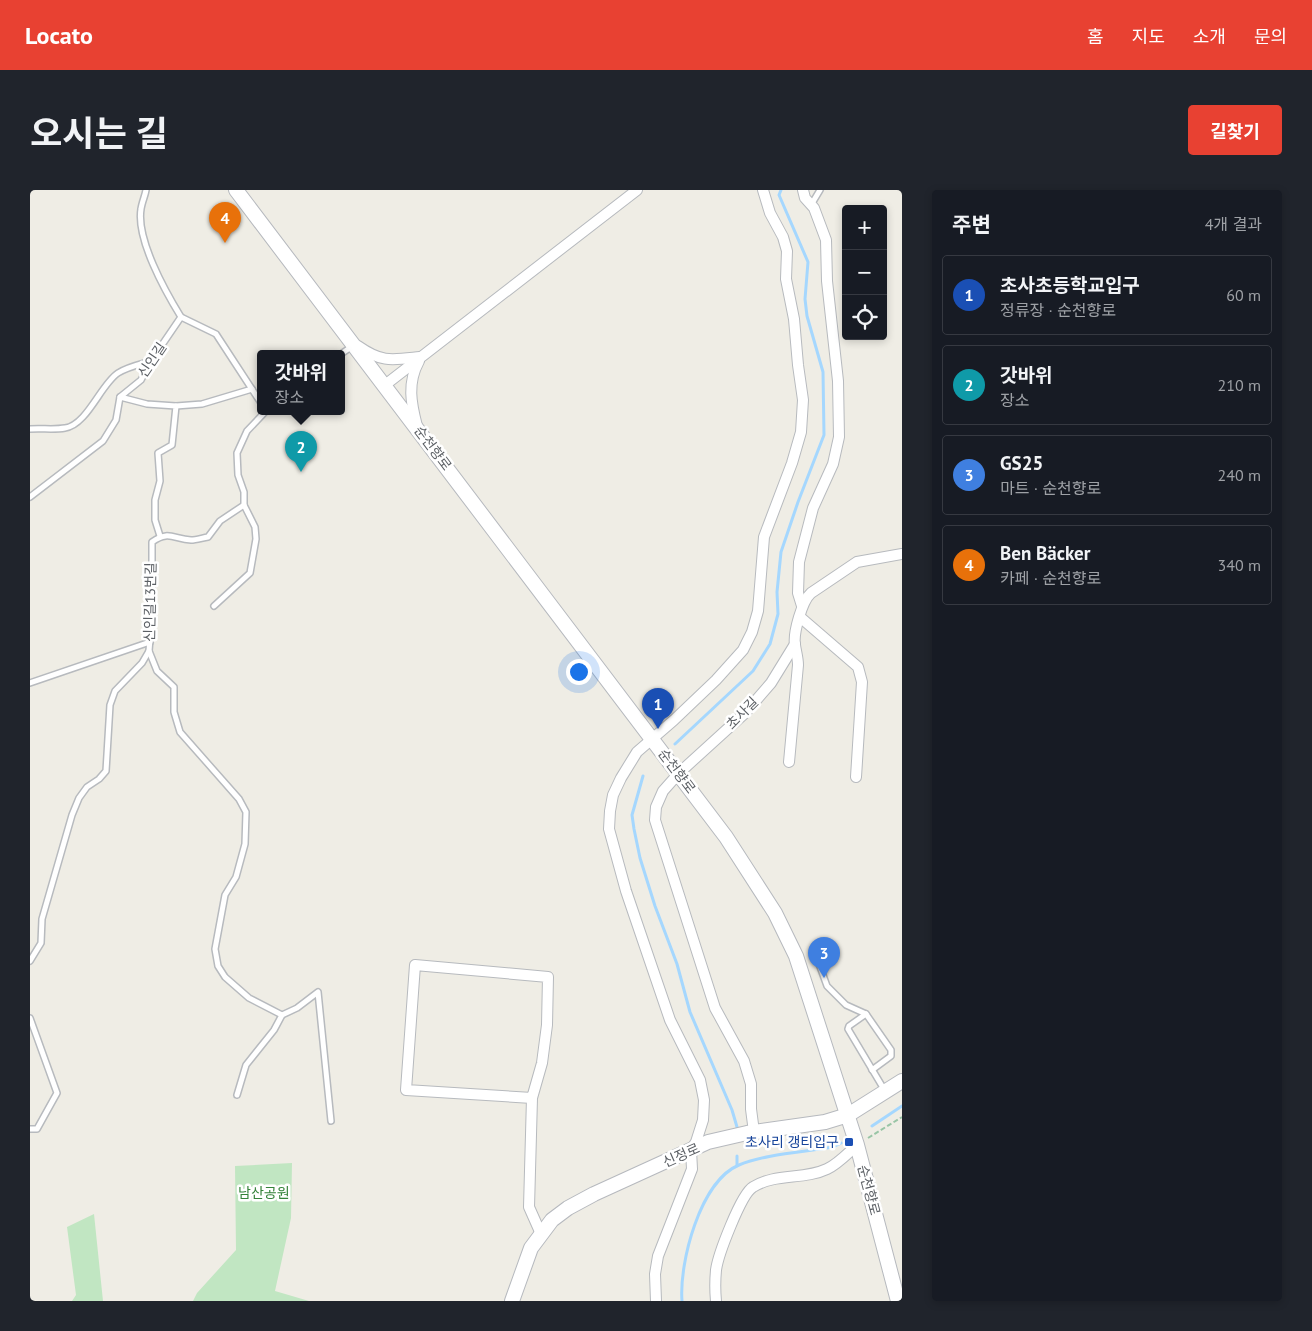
<!DOCTYPE html>
<html lang="ko">
<meta charset="utf-8">
<style>
:root{--surface:#171b24;--page:#20242c;--text:#f1f3f6;--muted:#9ea1a6;--line:#363941;--accent:#e84132}
body{margin:0;font-family:"PT Sans","Noto Sans KR",sans-serif;background:var(--page);color:var(--text)}
.controls{position:absolute;right:15px;top:15px;display:grid;overflow:hidden;border-radius:5px;box-shadow:0 2px 8px #0003}
.controls button{width:45px;height:45px;display:grid;place-items:center;padding:0;border:0;border-bottom:1px solid var(--line);background:var(--surface);color:var(--text);font:25px sans-serif}
.you{position:absolute;left:548px;top:481px;width:18px;height:18px;margin:-12px;border:4px solid #fff;border-radius:50%;background:#1a73e8;box-shadow:0 0 0 8px #1a73e833}
.badge{display:grid;place-items:center;width:32px;height:32px;border-radius:50%;background:var(--accent);color:#fff;font-size:16px;font-weight:700}
.pin{position:absolute;translate:-50% -41px;filter:drop-shadow(0 1px 2px #0008)}
.pin::after{content:'';position:absolute;top:26px;width:18px;height:15px;background:inherit;clip-path:polygon(0 0,100% 0,50% 100%)}
.popup{position:absolute;left:227px;top:160px;width:88px;height:65px;box-sizing:border-box;display:grid;place-content:center;border-radius:5px;background:var(--surface);filter:drop-shadow(0 1px 4px #0005);font-size:16px;white-space:nowrap;color:var(--muted)}
.popup b{font-size:19px;color:var(--text)}
.popup::after{content:'';position:absolute;left:50%;top:100%;margin-left:-10px;border:10px solid transparent;border-top-color:var(--surface)}
.list{margin:0;padding:0;list-style:none}
h2{display:flex;justify-content:space-between;align-items:center;height:65px;margin:0;padding:0 20px;font-size:21px}
h2 small{font-size:16px;font-weight:400;color:var(--muted)}
.list li{display:grid;grid-template-columns:32px 1fr auto;gap:15px;align-items:center;box-sizing:border-box;height:80px;margin:0 10px 10px;padding:0 10px;border:1px solid var(--line);border-radius:5px}
.list b{display:block;font-size:19px;white-space:nowrap}
.list p{margin:0;font-size:16px;white-space:nowrap;color:var(--muted)}
.list em{font-size:16px;font-style:normal;color:var(--muted)}
.icon{flex:none;width:28px;height:28px;fill:none;stroke:currentColor;stroke-width:2;stroke-linecap:round;stroke-linejoin:round}
.map{position:relative;flex:none;width:872px;height:1111px;overflow:hidden;border-radius:5px}
header{display:flex;align-items:center;gap:30px;box-sizing:border-box;height:70px;padding:0 25px;background:var(--accent);color:#fff}
header strong{font-size:24px}
nav{display:flex;gap:28px;margin-inline-start:auto;font-size:18px}
.intro{display:flex;align-items:center;justify-content:space-between;box-sizing:border-box;height:120px;padding:0 30px}
h1{margin:0;font-size:35px}
.button{padding:12px 22px;border-radius:5px;background:var(--accent);color:#fff;font-size:18px;font-weight:700}
main{display:flex;gap:30px;padding:0 30px}
aside{flex:1;background:var(--surface);border-radius:5px;box-shadow:0 2px 8px #0003}
.map>svg:first-child{display:block}
.green{fill:#c1e6c2}
.lines{fill:none;stroke-linecap:round;stroke-linejoin:round}
.stream{stroke:#a5d7fe;stroke-width:3}
.lane-casing{stroke:#b7babe;stroke-width:8}
.street-casing{stroke:#b7babe;stroke-width:12}
.secondary-casing{stroke:#b6b9be;stroke-width:16}
.path{stroke:#99c5a6;stroke-width:2;stroke-dasharray:5 2.5;stroke-linecap:butt}
.lane{stroke:#fff;stroke-width:5}
.street{stroke:#fff;stroke-width:10}
.secondary{stroke:#fff;stroke-width:14}
.transit-dot{fill:#1a4fb4;stroke:#fff;stroke-width:2}
.labels{text-anchor:middle;dominant-baseline:central;stroke-width:5;stroke-linejoin:round;paint-order:stroke}
.street-label{font-size:14px;fill:#5c6065;stroke:#fff}
.transit-label{font-size:14px;fill:#164399;stroke:#fff;text-anchor:end}
.park-label{font-size:14px;fill:#35833a;stroke:#fff}
</style>
<header>
<strong>Locato</strong>
<nav><a>홈</a><a>지도</a><a>소개</a><a>문의</a></nav>
</header>
<div class="intro"><h1>오시는 길</h1><a class="button">길찾기</a></div>
<main>
<div class="map">
<svg width="872" height="1111" viewBox="0 0 872 1111">
<rect width="100%" height="100%" fill="#efede5"/>
<g class="green">
<path d="M262 973 261 1028 245 1101 279 1111H163L167 1103 206 1060 205 976Z"/>
<path d="M64 1024 73 1111H42L46 1105 37 1037Z"/>
</g>
<g class="lines">
<g class="stream">
<path d="M645 554 723 481 740 454 748 424 747 402 751 362 768 312 794 245 793 182 777 126 775 109 778 72 749 5 751 0"/>
<path d="M613 586 602 625 604 639 610 668 625 716 647 774 660 822 702 920 707 937"/>
<path d="M842 936 872 916"/>
<path d="M707 966V975"/>
<path d="M652 1111C649 1073 670 991 709 975 735 964 775 962 803 957L811 953"/>
</g>
<defs>
<g id="lane">
<path d="M781 15 790 0"/>
<path d="M151 127 186 144 231 213"/>
<path d="M311 164 324 155"/>
<path d="M90 207 117 214 146 216 142 255 128 263 130 291 125 310V330L130 346"/>
<path d="M146 216 172 214 222 199"/>
<path d="M0 239C11 238 24 240 35 238 57 235 71 194 88 183 97 177 111 174 121 171"/>
<path d="M0 307 73 251 86 230 90 207 111 190 121 171 151 127C135 101 106 49 111 19 112 12 115 6 116 0"/>
<path d="M184 416 220 383 226 349 225 337 214 315"/>
<path d="M119 461 127 481 144 497V522L150 542 209 609 216 622 215 654 206 687 195 705 185 759 188 776 195 787 219 808 252 825 244 840 216 875 207 905"/>
<path d="M0 493 120 452"/>
<path d="M0 771 11 753 12 729 42 625 49 608 57 597 69 589 76 581 80 515 85 501 112 473 119 461 122 424V352C138 340 144 349 161 350 166 350 172 348 178 347L190 331 214 315V302L208 285 207 263 217 241 236 221"/>
<path d="M789 774 797 796 816 815 836 824 861 860V866L842 880"/>
<path d="M836 824 819 836 818 839 855 901"/>
<path d="M252 825 267 818 288 802 301 931"/>
<path d="M0 828 27 903 7 939H0"/>
</g>
<g id="street">
<path d="M328 156C352 173 362 170 390 167"/>
<path d="M355 195 607 0"/>
<path d="M387 236C381 213 377 193 389 171"/>
<path d="M772 416 768 403 769 372 783 318 803 274 809 247 808 191 797 91 796 50 784 18 775 8 773 0"/>
<path d="M770 427 828 477 832 492 826 587"/>
<path d="M759 572 768 475C768 468 766 462 765 455 763 443 772 411 781 403L827 372 872 364"/>
<path d="M502 908 376 900 385 775 518 787 517 835 512 873 502 908 499 1017 511 1044"/>
<path d="M724 942 721 919V894L714 871 685 818 625 630 626 617 633 601 649 583 715 523 741 493 765 454"/>
<path d="M626 1111 625 1084 628 1066 662 979 661 960 666 952 673 930 674 910 670 890 640 830 596 701 579 639 580 621 583 605 591 588 607 562 644 530 686 490 713 460 722 442 728 421 734 347 762 273 771 242 773 210 768 175 764 129 756 89 757 61 753 47 740 23 733 0"/>
<path d="M686 1111C685 1101 685 1091 686 1080 688 1065 711 1004 723 997 745 983 774 990 797 979 808 974 818 963 827 955"/>
</g>
<g id="secondary">
<path d="M206 0 696 647 745 723 766 766 827 955 868 1111"/>
<path d="M482 1111 501 1058 522 1030 538 1018 564 1004 678 952 717 943 795 932 818 925 872 891"/>
</g>
</defs>
<use href="#lane" class="lane-casing"/>
<use href="#street" class="street-casing"/>
<use href="#secondary" class="secondary-casing"/>
<path class="path" d="M838 948 872 927"/>
<use href="#lane" class="lane"/>
<use href="#street" class="street"/>
<use href="#secondary" class="secondary"/>
</g>
<rect class="transit-dot" x="814" y="947" width="10" height="10" rx="2.5"/>
<g class="labels">
<g class="street-label">
<text transform="translate(122 170) rotate(-56)">신인길</text>
<text transform="translate(403 258) rotate(53)">순천향로</text>
<text transform="translate(120 412) rotate(-89)">신인길13번길</text>
<text transform="translate(712 523) rotate(-45)">초사길</text>
<text transform="translate(647 581) rotate(53)">순천향로</text>
<text transform="translate(651 965) rotate(-24)">신정로</text>
<text transform="translate(839 1000) rotate(75)">순천향로</text>
</g>
<g class="transit-label">
<text x="809" y="952">초사리 갱티입구</text>
</g>
<g class="park-label">
<text x="234" y="1003">남산공원</text>
</g>
</g>
</svg>
<div class="controls">
<button>+</button>
<button>−</button>
<button><svg class="icon" aria-label="locate" viewBox="0 0 24 24"><circle cx="12" cy="12" r="6"/><path d="M12 2v4M12 18v4M2 12h4M18 12h4"/></svg></button>
</div>
<div class="you"></div>
<div class="pin badge" style="left:628px;top:539px;background:#1a4fb4">1</div>
<div class="pin badge" style="left:271px;top:282px;background:#0f9aa8">2</div>
<div class="popup"><b>갓바위</b>장소</div>
<div class="pin badge" style="left:794px;top:788px;background:#3f7fe0">3</div>
<div class="pin badge" style="left:195px;top:53px;background:#e8710a">4</div>
</div>
<aside>
<h2>주변<small>4개 결과</small></h2>
<ul class="list">
<li><span class="badge" style="background:#1a4fb4">1</span><div><b>초사초등학교입구</b><p>정류장 · 순천향로</p></div><em>60 m</em></li>
<li><span class="badge" style="background:#0f9aa8">2</span><div><b>갓바위</b><p>장소</p></div><em>210 m</em></li>
<li><span class="badge" style="background:#3f7fe0">3</span><div><b>GS25</b><p>마트 · 순천향로</p></div><em>240 m</em></li>
<li><span class="badge" style="background:#e8710a">4</span><div><b>Ben Bäcker</b><p>카페 · 순천향로</p></div><em>340 m</em></li>
</ul>
</aside>
</main>
